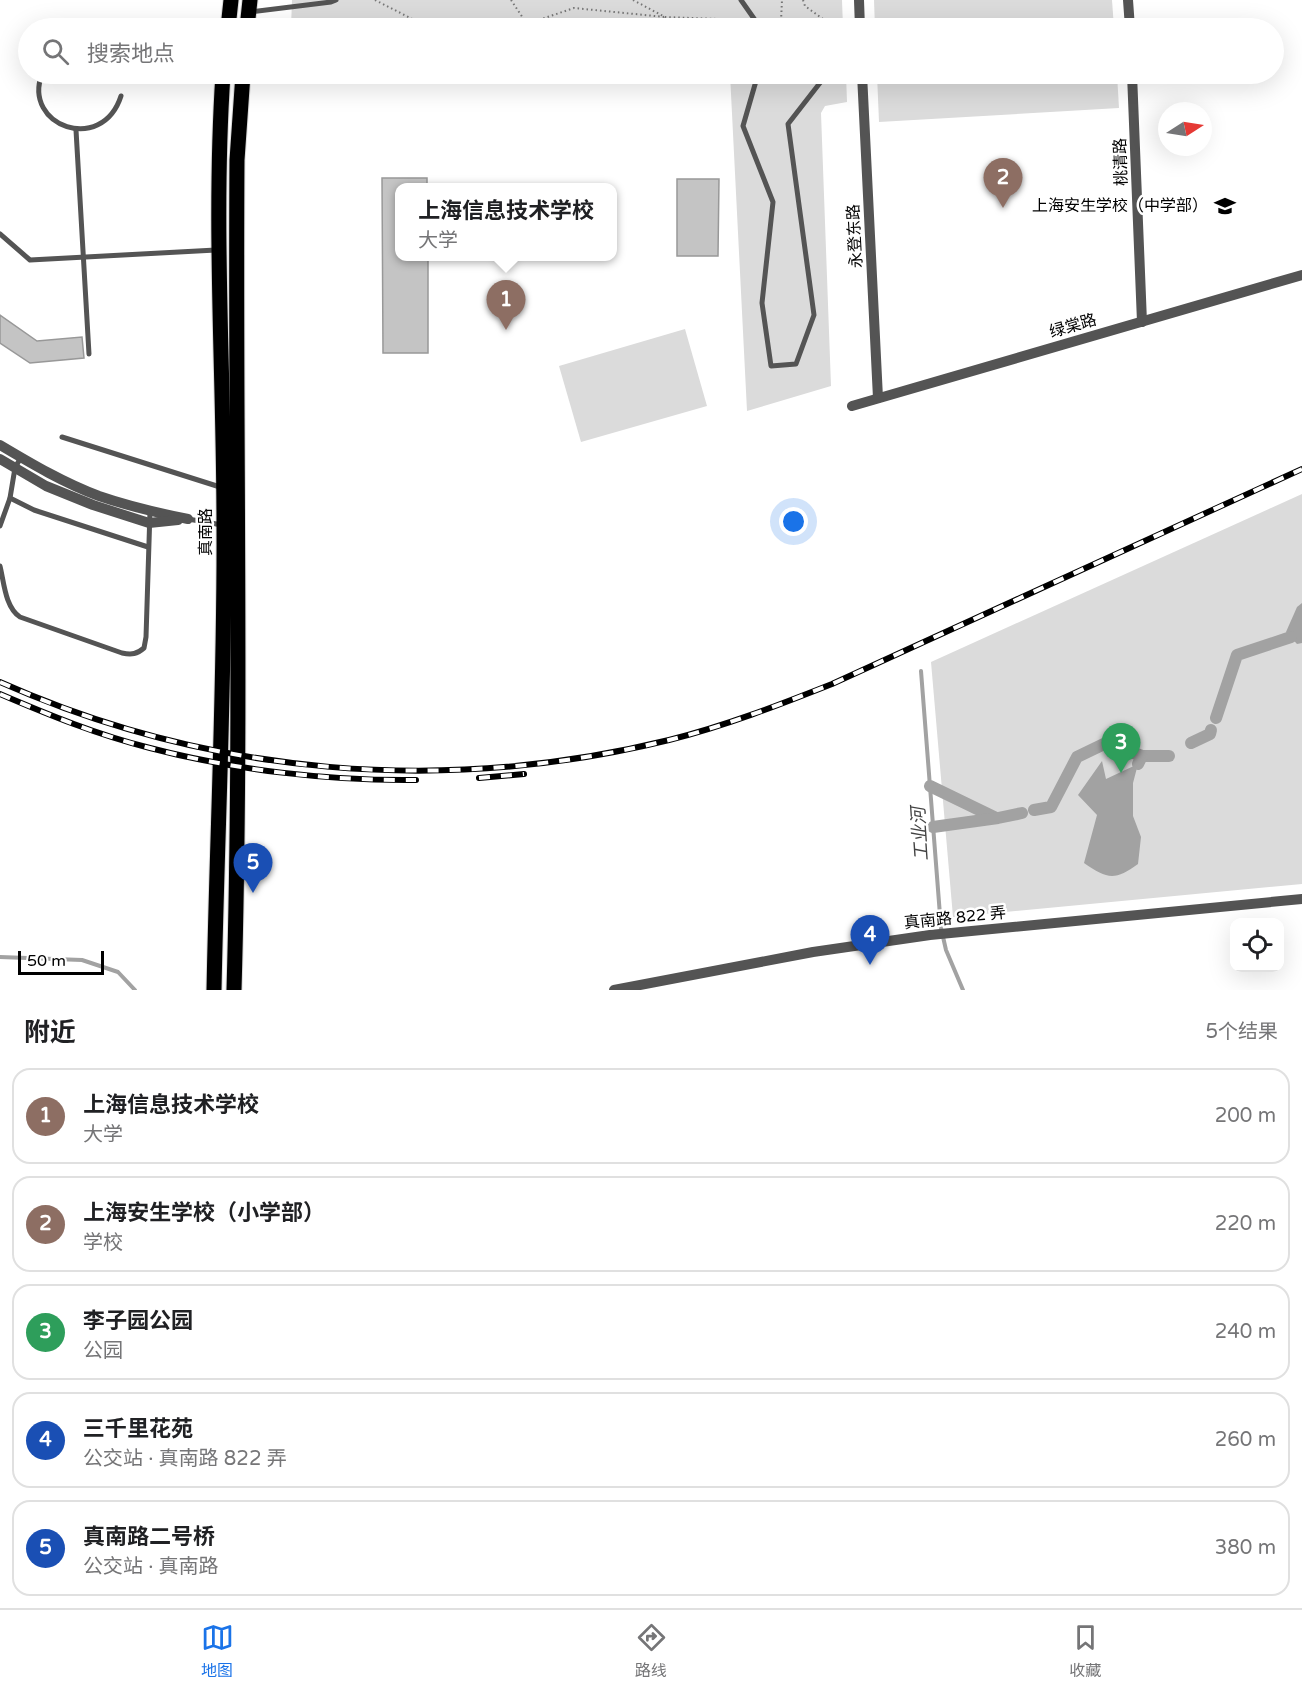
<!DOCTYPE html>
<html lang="zh">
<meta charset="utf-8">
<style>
:root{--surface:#fff;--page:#f2f2f2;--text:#202124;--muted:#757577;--line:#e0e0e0;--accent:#1a73e8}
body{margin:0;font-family:"Varela Round","Noto Sans SC",sans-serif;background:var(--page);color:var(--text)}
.controls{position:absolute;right:18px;bottom:18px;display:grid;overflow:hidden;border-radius:12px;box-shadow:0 6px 24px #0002}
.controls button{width:54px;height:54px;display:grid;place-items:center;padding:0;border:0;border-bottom:2px solid var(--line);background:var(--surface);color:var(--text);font:30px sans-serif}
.compass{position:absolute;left:1158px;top:102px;width:54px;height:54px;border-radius:50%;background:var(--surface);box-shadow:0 6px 24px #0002;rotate:78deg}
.scale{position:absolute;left:18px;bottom:15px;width:86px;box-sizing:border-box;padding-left:6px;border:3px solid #000;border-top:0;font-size:16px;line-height:21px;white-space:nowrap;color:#000;-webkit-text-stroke:4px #fff;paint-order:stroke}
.you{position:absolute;left:794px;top:522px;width:21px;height:21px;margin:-15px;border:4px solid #fff;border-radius:50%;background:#1a73e8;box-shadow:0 0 0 9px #1a73e833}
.badge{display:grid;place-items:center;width:39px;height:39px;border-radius:50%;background:var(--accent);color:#fff;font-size:20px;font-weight:700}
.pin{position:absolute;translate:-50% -50px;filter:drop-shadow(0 2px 3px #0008)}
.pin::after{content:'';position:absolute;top:32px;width:21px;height:18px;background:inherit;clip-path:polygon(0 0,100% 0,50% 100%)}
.popup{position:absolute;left:395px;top:183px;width:222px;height:78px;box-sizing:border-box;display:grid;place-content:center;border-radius:12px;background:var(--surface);filter:drop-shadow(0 2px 4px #0005);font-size:20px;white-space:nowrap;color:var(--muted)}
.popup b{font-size:22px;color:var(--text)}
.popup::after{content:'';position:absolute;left:50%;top:100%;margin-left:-12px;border:12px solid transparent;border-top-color:var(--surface)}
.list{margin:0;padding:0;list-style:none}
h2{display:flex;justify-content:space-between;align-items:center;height:78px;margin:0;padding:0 24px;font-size:26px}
h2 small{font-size:20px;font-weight:400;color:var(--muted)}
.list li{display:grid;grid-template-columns:39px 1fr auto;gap:18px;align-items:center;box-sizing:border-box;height:96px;margin:0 12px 12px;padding:0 12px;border:2px solid var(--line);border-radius:18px}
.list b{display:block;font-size:22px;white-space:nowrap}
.list p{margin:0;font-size:20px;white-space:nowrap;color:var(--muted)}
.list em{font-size:20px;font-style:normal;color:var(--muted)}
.icon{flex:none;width:33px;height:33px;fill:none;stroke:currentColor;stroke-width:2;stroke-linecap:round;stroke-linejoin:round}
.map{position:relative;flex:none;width:1302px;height:990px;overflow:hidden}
.search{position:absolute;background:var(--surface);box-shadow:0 6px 24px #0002;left:18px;right:18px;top:18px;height:66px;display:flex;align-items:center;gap:15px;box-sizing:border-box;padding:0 21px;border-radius:33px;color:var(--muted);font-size:22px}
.sheet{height:618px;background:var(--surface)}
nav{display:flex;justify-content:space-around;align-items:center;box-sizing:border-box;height:84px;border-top:2px solid var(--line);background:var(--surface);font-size:16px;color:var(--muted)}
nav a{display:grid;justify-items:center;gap:3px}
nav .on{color:var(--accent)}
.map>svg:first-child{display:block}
.green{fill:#dbdbdb}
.water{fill:#a2a2a2}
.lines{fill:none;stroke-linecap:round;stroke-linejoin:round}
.stream{stroke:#a2a2a2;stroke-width:4}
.canal{stroke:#a2a2a2;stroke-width:12}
.building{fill:#c4c4c4;stroke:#989898;stroke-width:1.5}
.primary-casing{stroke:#dbdbdb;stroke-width:17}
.path{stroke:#767676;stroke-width:2;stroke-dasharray:1.5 3;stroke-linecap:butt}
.service{stroke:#545454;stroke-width:5}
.minor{stroke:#545454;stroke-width:10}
.primary{stroke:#000;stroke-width:15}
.rail-casing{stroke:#000;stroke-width:6}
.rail{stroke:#fff;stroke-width:4;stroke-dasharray:11;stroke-linecap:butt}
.labels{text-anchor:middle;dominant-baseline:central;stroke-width:5;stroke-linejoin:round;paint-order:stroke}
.street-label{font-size:16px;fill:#000;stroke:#fff}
.poi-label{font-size:16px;fill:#000;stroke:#fff;text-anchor:end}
.water-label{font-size:18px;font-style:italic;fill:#434343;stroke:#fff}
</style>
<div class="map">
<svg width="1302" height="990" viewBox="0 0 1302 990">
<rect width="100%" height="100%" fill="#fff"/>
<g class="green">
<path d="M292 0H842L843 28H291Z"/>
<path d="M874 0H1112L1114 28H875Z"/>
<path d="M730 74H846L847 102 825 106 821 113 831 386 747 411Z"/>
<path d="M877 74H1117L1119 108 879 122Z"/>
<path d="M685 329 707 406 581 442 559 366Z"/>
<path d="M1302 494V884L953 917 931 662Z"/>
</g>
<g class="water">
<path d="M1302 603V643L1297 644 1286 632 1297 607Z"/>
<path d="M1102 761 1106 779 1138 764 1133 783V816L1141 837 1138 864C1115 881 1107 879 1084 863L1097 815 1078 795Z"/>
</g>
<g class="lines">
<g class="stream">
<path d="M921 671 941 928 946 950 963 990"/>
<path d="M0 957 82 960 118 972 135 990"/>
</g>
<g class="canal">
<path d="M1216 718 1237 655 1291 637"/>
<path d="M1191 743 1210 734 1211 730"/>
<path d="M1142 756H1169"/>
<path d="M930 786 996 818"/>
<path d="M1034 810 1051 807 1077 757 1106 743 1142 756 1138 764"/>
<path d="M933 827 998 818 1022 813"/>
</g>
</g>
<g class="building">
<path d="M382 178H427V188H399V256H428V353H383Z"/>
<path d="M677 179H719L718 256H677Z"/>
<path d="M0 315 37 341 82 337 84 358 30 363 0 343Z"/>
</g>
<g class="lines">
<defs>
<g id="primary">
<path d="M228 28 231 0"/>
<path d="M247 28 250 0"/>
<path d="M214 990C217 835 225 680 224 525 224 374 213 224 223 74"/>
<path d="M234 990C242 713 235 436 237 160L243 74"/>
</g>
</defs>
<use href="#primary" class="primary-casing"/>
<g class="path">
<path d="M375 0 426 26 527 24 574 8 665 17"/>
<path d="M511 0 527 24"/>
<path d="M633 0 665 17 745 20"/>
<path d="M803 0 805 6 830 24 824 28"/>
<path d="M763 21 781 22 788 28"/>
<path d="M781 21 782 0"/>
</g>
<g class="service">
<path d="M741 0 755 20V28"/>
<path d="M250 12 331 2 336 0"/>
<path d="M42 74C22 126 102 155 121 96"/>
<path d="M756 74V81L743 126 773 202 762 303 771 366 796 364 814 315 788 124 823 79 862 77"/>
<path d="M76 130 89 354"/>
<path d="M0 234 30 260 216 250"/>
<path d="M62 437 220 487"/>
<path d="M10 498 34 510 148 547"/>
<path d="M188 519 222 525"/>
<path d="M0 526 10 498 15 468 21 457"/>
<path d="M0 566C4 582 5 607 20 617L122 653C132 655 137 654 144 648L146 637 150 511"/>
</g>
<g class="minor">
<path d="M859 0 860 28"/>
<path d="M1128 0 1130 28"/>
<path d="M862 74 878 398"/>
<path d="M1132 74 1142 322"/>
<path d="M852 406 1302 275"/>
<path d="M0 445C32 464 64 483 99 496 128 506 158 513 188 519"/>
<path d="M0 459 46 486 93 505 149 523 178 520"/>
<path d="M614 990 813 952 930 935 1302 899"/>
</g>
<use href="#primary" class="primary"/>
<defs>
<g id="rail">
<path d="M0 682C211 776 445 795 669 740 725 726 779 705 832 684L1302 469"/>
<path d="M0 694C49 715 98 735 150 748 234 770 329 781 416 780"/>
<path d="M479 778 524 774"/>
</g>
</defs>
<use href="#rail" class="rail-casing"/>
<use href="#rail" class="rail"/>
</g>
<defs>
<symbol id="school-bare" viewBox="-9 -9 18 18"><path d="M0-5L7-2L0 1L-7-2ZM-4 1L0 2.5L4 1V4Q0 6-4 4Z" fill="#000" stroke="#fff" stroke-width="2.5" paint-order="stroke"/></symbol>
</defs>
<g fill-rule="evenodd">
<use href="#school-bare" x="1210" y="191" width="30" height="30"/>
</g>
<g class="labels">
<g class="street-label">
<text transform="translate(1121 162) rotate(-92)">桃清路</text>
<text transform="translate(855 236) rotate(-93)">永登东路</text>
<text transform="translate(1073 326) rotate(-16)">绿棠路</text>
<text transform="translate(206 532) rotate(-90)">真南路</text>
<text transform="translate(955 918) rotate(-6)">真南路 822 弄</text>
</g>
<g class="poi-label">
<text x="1208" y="206">上海安生学校（中学部）</text>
</g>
<g class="water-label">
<text transform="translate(920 834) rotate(-94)">工业河</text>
</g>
</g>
</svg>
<div class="controls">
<button><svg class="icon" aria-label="locate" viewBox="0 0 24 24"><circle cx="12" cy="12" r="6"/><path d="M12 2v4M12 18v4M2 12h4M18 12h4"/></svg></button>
</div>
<svg class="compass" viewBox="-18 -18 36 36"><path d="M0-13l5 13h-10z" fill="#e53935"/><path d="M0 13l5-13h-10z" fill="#757577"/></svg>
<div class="scale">50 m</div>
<div class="you"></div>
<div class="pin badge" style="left:506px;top:330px;background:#8d6e63">1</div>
<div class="popup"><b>上海信息技术学校</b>大学</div>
<div class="pin badge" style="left:1003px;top:208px;background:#8d6e63">2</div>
<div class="pin badge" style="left:1121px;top:773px;background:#2e9e5b">3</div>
<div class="pin badge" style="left:870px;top:965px;background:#1a4fb4">4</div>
<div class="pin badge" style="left:253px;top:893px;background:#1a4fb4">5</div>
<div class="search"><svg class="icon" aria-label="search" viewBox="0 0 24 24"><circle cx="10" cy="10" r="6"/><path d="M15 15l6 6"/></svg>搜索地点</div>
</div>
<section class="sheet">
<h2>附近<small>5个结果</small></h2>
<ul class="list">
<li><span class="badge" style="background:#8d6e63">1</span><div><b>上海信息技术学校</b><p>大学</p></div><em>200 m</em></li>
<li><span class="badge" style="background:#8d6e63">2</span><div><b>上海安生学校（小学部）</b><p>学校</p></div><em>220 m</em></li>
<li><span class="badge" style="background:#2e9e5b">3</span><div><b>李子园公园</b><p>公园</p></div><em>240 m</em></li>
<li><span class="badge" style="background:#1a4fb4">4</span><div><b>三千里花苑</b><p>公交站 · 真南路 822 弄</p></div><em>260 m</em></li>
<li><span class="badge" style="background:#1a4fb4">5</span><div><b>真南路二号桥</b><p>公交站 · 真南路</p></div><em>380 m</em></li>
</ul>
</section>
<nav>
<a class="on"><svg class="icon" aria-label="map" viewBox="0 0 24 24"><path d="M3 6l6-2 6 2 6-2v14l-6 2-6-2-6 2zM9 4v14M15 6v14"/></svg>地图</a>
<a><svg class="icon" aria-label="directions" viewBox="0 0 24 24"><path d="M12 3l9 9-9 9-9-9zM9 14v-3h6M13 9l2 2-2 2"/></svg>路线</a>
<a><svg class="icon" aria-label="saved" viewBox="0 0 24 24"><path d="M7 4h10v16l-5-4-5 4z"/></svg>收藏</a>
</nav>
